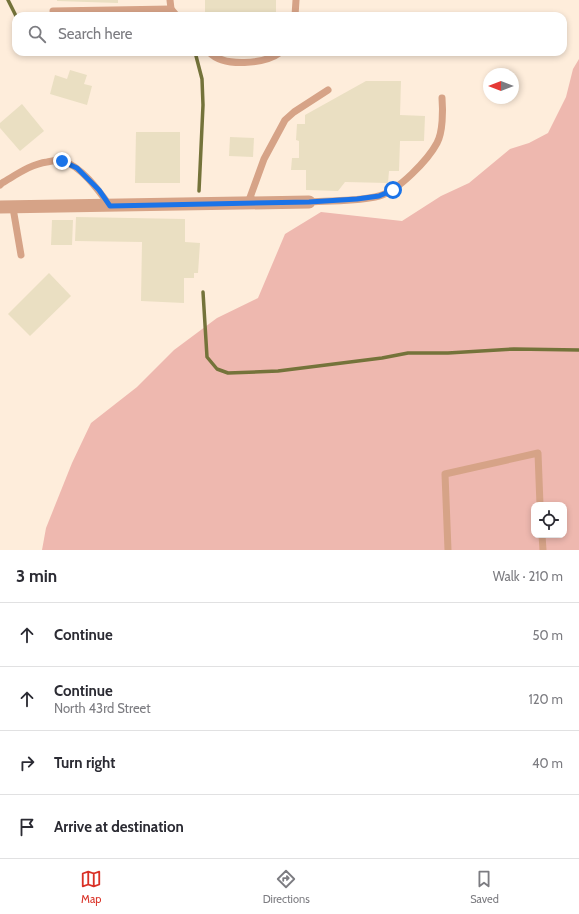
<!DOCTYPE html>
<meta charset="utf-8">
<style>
:root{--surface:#fff;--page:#f2f2f3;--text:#2b2b33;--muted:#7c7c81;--line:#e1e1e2;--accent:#d93025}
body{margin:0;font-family:Cabin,sans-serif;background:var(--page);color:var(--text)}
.controls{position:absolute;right:12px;bottom:12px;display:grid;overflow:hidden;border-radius:8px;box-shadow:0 2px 6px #0003}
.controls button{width:36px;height:36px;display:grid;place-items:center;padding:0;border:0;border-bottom:1px solid var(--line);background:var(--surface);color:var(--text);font:20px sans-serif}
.compass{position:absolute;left:483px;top:68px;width:36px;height:36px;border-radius:50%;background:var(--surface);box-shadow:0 2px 6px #0003;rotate:270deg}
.stop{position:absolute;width:12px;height:12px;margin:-9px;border:3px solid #1a73e8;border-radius:50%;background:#fff}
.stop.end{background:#1a73e8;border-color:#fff;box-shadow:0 1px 4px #0008}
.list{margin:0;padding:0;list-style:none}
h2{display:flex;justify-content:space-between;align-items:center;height:52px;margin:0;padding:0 16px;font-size:17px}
h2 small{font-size:13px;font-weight:400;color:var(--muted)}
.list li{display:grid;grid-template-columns:26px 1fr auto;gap:12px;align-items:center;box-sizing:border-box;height:64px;padding:0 16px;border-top:1px solid var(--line)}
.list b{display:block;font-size:15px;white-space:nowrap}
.list p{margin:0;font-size:13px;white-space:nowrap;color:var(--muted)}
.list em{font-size:13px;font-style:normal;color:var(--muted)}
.icon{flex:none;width:22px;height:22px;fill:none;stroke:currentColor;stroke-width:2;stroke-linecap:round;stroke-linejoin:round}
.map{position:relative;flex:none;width:579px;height:550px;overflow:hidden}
.search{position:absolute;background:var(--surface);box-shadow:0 2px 6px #0003;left:12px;right:12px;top:12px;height:44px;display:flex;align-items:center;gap:10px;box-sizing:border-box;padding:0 14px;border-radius:12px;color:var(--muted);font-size:15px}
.sheet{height:308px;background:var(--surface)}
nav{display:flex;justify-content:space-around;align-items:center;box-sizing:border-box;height:56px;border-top:1px solid var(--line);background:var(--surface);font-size:11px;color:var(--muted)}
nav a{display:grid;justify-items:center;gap:2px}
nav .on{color:var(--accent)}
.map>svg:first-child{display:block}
.built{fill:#feeddb;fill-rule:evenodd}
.green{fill:#eeb8af;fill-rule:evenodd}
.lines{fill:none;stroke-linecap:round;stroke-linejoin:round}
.stream{stroke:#74733a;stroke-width:3.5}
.building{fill:#eadfc2}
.lane{stroke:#d6a387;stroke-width:7}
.street{stroke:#d6a387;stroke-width:13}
.route{stroke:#1a73e8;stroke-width:5}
</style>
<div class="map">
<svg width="579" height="550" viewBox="0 0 579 550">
<rect width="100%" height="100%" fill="#fcf8f3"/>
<path class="built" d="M0 0H579V110L169 550H0ZM16 16H563V52H16ZM489 74H513V98H489Z"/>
<path class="green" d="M579 59V550H42L46 528 72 463 91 423 137 387 174 350 217 318 258 298 285 234 321 212 402 221 441 196 469 183 510 149 529 143 548 133 566 97 573 69ZM534 505H564V535H534Z"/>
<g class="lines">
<g class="stream">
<path d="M8 0 16 16"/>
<path d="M195 52 202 79 203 105 199 191"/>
<path d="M203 292 207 357 217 369 228 373 278 371 382 358 408 353H448L514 349 579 350"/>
</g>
</g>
<g class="building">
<path d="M57 0H118V3L57 1Z"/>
<rect x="205" y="0" width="71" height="16"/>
<path d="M70 70 87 75 84 84 92 86 87 105 50 94 55 75 67 79Z"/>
<path d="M366 81H401L400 115 425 116 424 141H400L399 171H389L388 183 345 182 338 191 306 190V170H291L292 158H299V141L296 140 297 124H305V115Z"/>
<path d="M22 104 44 131 20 151 0 128V123Z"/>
<path d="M136 132H180V183H135Z"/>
<path d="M230 137 254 138 253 157 229 156Z"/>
<path d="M76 217 185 219V242L200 243 198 273H194V278H184V303L141 301 142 242 75 241Z"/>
<path d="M52 220H73L72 245H51Z"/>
<path d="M49 273 71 296 30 336 8 314Z"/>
</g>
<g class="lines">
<g class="lane">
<path d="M170 0 171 9 177 16"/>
<path d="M53 11 171 9"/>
<path d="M295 16 296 0"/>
<path d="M209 52C224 68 265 64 281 52"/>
<path d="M0 185 2 183C16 175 31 164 47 162 52 161 59 160 63 161 81 166 99 191 110 206"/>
<path d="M309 202C331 200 357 202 379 196 398 191 428 160 437 143 443 132 443 110 442 98"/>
<path d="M248 203 264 159 285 120 294 112 328 90"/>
<path d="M13 208 21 255"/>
<path d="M542 535 543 550"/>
<path d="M448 550 445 474 538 453 540 505"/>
</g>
<path class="street" d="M0 207 309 202"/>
</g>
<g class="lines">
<path class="route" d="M62 161 77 168 99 190 110 206 309 202 357 199 379 196 393 190"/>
</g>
</svg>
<div class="controls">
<button><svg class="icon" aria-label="locate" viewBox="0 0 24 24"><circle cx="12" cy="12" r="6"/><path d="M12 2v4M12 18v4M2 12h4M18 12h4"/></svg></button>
</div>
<svg class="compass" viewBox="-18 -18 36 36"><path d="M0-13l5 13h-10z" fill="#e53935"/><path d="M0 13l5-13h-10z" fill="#7c7c81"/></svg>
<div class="stop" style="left:393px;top:190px"></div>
<div class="stop end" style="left:62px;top:161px"></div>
<div class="search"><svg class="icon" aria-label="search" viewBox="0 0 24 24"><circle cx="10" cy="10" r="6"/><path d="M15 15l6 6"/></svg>Search here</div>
</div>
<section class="sheet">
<h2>3 min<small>Walk · 210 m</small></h2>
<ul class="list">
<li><svg class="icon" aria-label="ahead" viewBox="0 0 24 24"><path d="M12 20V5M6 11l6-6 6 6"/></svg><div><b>Continue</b></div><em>50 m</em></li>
<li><svg class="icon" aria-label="ahead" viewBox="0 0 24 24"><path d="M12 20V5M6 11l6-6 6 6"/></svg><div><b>Continue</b><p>North 43rd Street</p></div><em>120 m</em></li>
<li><svg class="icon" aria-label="right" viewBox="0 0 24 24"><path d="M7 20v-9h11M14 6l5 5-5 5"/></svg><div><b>Turn right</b></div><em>40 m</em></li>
<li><svg class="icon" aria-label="arrive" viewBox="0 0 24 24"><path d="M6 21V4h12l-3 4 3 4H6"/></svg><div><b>Arrive at destination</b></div></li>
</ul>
</section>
<nav>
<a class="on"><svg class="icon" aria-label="map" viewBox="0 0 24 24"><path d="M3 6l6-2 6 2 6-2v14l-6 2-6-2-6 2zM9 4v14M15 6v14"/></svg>Map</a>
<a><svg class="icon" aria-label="directions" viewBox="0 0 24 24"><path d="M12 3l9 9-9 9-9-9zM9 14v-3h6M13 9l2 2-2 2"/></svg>Directions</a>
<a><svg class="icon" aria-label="saved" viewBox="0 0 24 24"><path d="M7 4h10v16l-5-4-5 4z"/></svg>Saved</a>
</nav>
